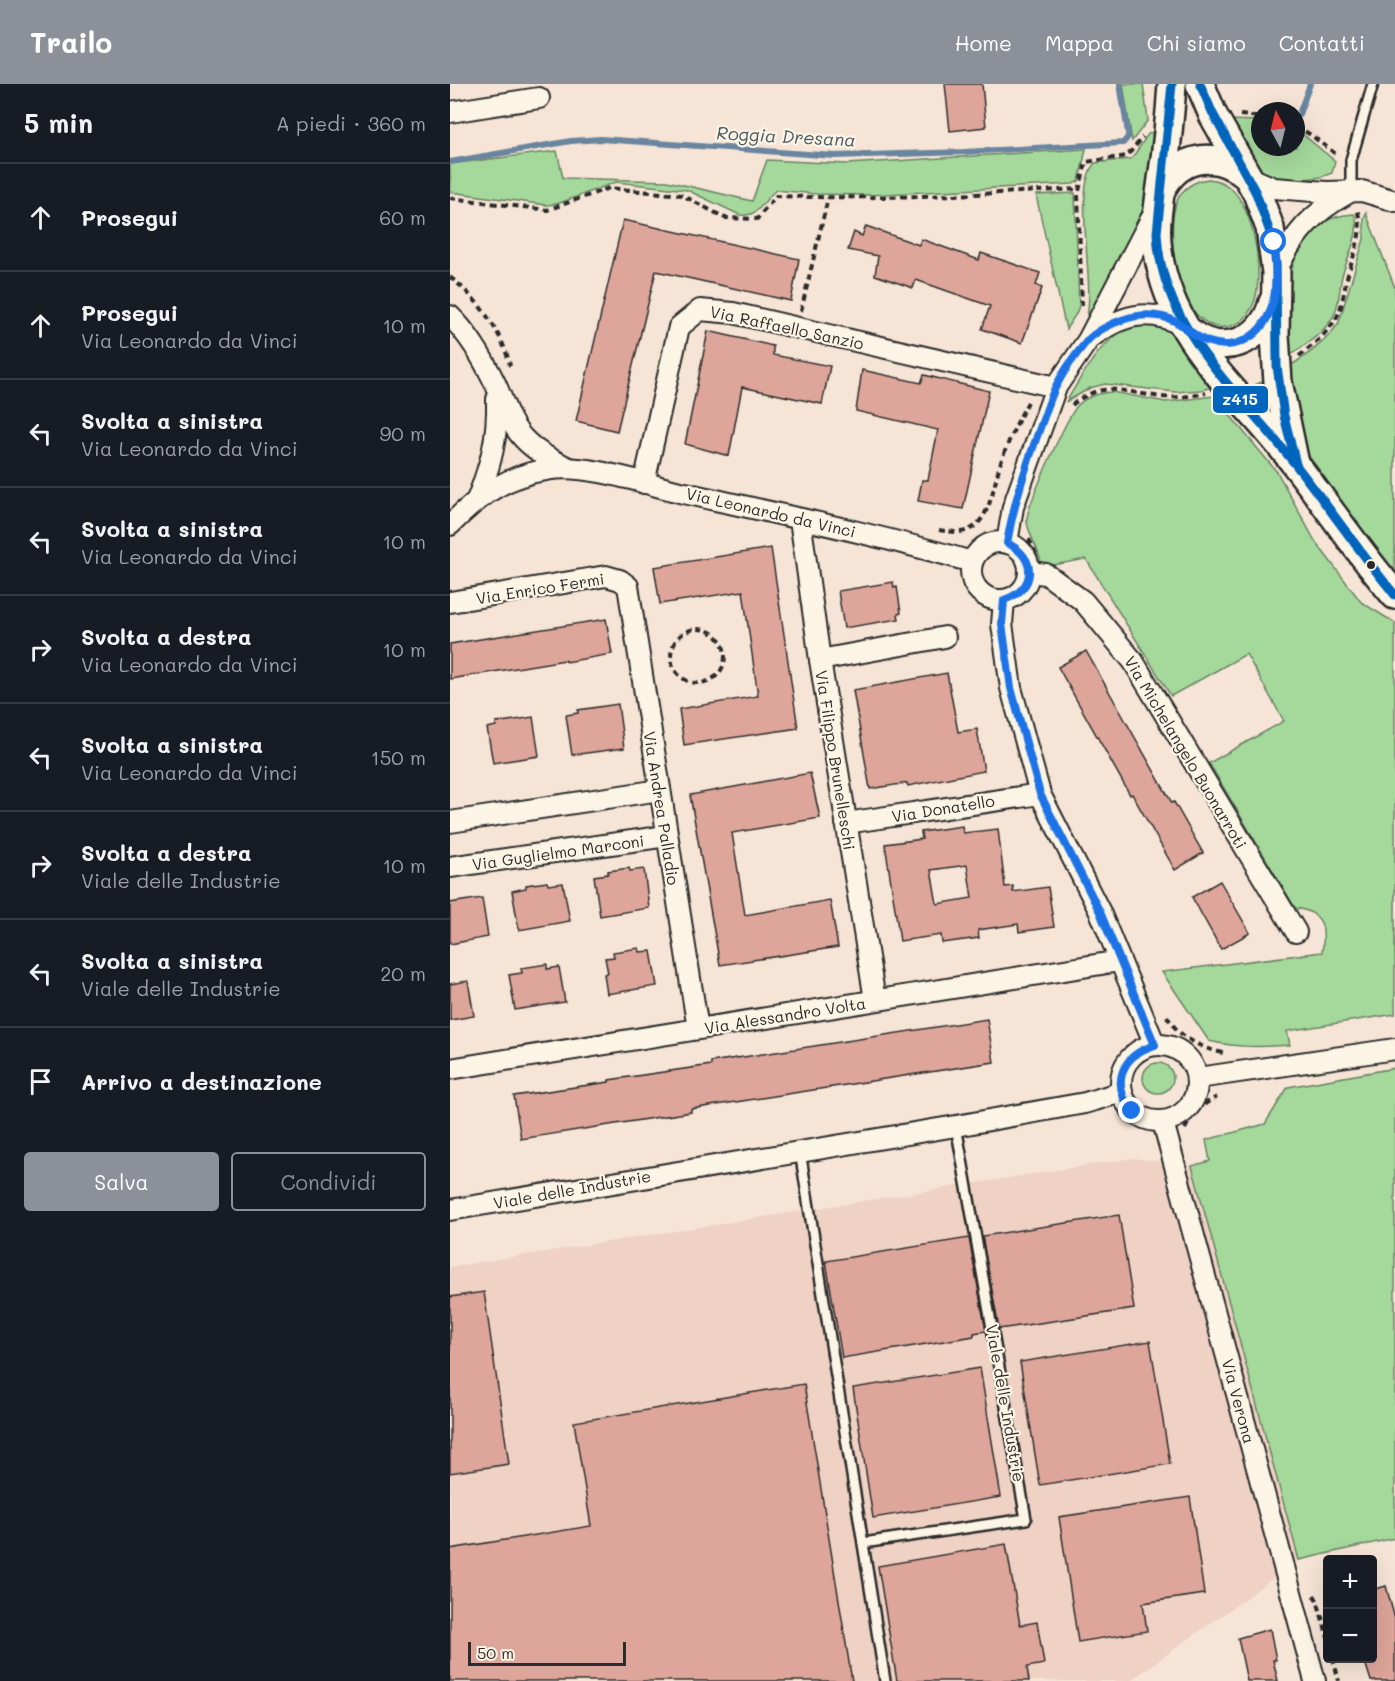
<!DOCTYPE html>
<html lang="it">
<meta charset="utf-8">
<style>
:root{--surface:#171b24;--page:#242831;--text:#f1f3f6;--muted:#9ea1a6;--line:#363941;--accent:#8c9099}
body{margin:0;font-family:Mali,sans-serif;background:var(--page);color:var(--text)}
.controls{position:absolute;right:18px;bottom:18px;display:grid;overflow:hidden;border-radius:6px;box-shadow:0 6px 24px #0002}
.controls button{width:54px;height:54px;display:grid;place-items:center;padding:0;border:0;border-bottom:2px solid var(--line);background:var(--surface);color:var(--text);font:30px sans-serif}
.compass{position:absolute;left:801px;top:18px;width:54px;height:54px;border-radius:50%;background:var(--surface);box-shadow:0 6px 24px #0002;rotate:353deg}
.scale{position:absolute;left:18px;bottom:15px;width:158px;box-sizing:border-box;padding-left:6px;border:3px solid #2b2b2b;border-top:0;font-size:16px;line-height:21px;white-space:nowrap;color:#2b2b2b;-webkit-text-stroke:4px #fcf5e5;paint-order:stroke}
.stop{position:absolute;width:18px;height:18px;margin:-14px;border:4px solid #1a73e8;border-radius:50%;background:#fff}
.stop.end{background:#1a73e8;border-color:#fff;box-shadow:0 2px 6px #0008}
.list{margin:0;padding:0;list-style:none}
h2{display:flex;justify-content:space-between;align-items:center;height:78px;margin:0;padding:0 24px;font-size:26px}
h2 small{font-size:20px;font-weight:400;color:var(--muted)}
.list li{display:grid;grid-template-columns:39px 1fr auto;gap:18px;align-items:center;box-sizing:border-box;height:108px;padding:0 24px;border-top:2px solid var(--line)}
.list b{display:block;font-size:22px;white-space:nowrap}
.list p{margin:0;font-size:20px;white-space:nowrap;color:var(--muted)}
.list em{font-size:20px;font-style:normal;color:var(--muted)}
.actions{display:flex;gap:12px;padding:18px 24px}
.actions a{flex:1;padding:14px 0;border:2px solid var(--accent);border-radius:6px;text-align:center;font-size:21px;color:var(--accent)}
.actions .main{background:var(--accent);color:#fff}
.icon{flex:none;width:33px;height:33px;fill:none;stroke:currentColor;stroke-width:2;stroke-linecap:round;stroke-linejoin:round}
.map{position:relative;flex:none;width:945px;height:1597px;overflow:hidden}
header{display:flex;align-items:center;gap:36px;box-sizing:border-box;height:84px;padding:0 30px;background:var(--accent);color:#fff}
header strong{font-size:28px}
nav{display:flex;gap:33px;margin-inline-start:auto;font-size:21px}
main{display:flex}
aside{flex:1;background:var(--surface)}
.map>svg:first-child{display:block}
.built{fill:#efd2c4}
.green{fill:#a5d99c;stroke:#688264;stroke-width:1.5}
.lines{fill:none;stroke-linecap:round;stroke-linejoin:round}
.stream{stroke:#69859f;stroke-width:6}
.building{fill:#dea59a;stroke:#2b2b2b;stroke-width:1.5;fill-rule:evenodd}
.lane-casing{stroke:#2b2b2b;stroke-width:14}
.street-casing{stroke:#2b2b2b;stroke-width:24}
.secondary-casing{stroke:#2b2b2b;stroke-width:32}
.path{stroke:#2b2b2b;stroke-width:4;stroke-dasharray:6 4.5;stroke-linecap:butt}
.lane{stroke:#fcf5e5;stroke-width:9}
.street{stroke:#fcf5e5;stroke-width:20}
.secondary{stroke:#fcf5e5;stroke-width:27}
.bus-1-casing{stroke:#fcf5e5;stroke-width:14}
.bus-1{stroke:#0065bd;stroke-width:9}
.route{stroke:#1a73e8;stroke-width:8}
.bus-dot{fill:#2b2b2b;stroke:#fcf5e5;stroke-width:2}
.labels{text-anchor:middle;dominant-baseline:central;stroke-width:4.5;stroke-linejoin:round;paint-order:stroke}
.street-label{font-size:16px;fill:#2b2b2b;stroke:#fcf5e5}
.water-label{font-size:18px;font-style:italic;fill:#4a5865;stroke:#fcf5e5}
.line-badge{stroke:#fcf5e5;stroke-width:2}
.badge-label{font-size:16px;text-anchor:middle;font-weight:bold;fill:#fff}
</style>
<header>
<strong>Trailo</strong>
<nav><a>Home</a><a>Mappa</a><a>Chi siamo</a><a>Contatti</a></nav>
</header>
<main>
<aside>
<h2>5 min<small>A piedi · 360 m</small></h2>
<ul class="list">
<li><svg class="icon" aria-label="ahead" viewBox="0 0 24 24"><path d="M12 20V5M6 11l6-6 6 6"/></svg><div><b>Prosegui</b></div><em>60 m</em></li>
<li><svg class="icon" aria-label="ahead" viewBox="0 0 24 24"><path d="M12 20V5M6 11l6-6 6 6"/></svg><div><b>Prosegui</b><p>Via Leonardo da Vinci</p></div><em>10 m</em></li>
<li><svg class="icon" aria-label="left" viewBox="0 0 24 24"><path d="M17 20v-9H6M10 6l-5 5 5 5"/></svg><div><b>Svolta a sinistra</b><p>Via Leonardo da Vinci</p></div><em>90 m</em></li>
<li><svg class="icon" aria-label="left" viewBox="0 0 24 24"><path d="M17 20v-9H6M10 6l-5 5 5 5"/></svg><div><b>Svolta a sinistra</b><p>Via Leonardo da Vinci</p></div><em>10 m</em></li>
<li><svg class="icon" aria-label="right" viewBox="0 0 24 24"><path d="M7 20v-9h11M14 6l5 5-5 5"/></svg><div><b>Svolta a destra</b><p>Via Leonardo da Vinci</p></div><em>10 m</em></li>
<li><svg class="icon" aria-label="left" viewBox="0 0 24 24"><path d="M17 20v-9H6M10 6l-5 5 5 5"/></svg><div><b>Svolta a sinistra</b><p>Via Leonardo da Vinci</p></div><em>150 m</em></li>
<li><svg class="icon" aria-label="right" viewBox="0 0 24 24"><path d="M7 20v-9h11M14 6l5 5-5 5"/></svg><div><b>Svolta a destra</b><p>Viale delle Industrie</p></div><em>10 m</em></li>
<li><svg class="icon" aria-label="left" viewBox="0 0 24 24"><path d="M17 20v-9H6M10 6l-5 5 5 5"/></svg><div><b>Svolta a sinistra</b><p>Viale delle Industrie</p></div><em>20 m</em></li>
<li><svg class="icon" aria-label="arrive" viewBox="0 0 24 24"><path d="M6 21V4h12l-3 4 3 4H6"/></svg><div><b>Arrivo a destinazione</b></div></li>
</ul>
<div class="actions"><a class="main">Salva</a><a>Condividi</a></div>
</aside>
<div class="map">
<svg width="945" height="1597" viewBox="0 0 945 1597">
<rect width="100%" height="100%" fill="#f6e5d6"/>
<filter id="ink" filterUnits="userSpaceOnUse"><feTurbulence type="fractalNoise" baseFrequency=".0167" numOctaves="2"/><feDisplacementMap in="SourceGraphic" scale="12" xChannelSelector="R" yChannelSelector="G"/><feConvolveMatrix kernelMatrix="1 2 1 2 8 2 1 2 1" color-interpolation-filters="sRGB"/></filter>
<g filter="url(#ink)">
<path class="built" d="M683 1074 742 1082 849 1476 680 1597H0V1183Z"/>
<g class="green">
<path d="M673 0H693L698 36 682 57Z"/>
<path d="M775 36 810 37V63H846V47L851 49 885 77 882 89 871 93 840 97 828 96 810 88Z"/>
<path d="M710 45 695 119 689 136 640 232 637 231C645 196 622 104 645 79L680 75 683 73 698 50Z"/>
<path d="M636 65 629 97 623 100 418 111 366 110 326 106C313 116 310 133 290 131L237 106 166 98 107 120 96 121 1 108 0 80 107 67 113 94 217 97 302 117 317 76 397 80Z"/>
<path d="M759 95C766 96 775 99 780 104 805 124 815 194 803 221 797 234 790 241 776 243 728 249 714 148 727 117 732 104 746 96 759 95Z"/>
<path d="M625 109 629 222 626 230 616 245 586 111Z"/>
<path d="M916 129 945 204V494L859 375 854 366 835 285C855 273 877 258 889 238L914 155V135Z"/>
<path d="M904 130C913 144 896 177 892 192 889 205 890 220 883 233 873 250 854 262 838 272 838 220 828 134 904 130Z"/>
<path d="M690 240H699L720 246 763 303 751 306 725 308 655 300 640 304 616 318C635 287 652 250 690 240Z"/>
<path d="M815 296 823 326 820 331 797 305Z"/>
<path d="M662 308 716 318 764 312 827 388 865 457 911 518 945 539V930L837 947 840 961C811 963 787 964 759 957L712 888 872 868C876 842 873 828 845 824L759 679 834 637 796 570 721 612 636 475 603 481 591 479C589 464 576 447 577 435 578 420 617 332 628 321 637 312 649 309 662 308Z"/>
<circle cx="708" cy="994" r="15"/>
<path d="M945 984V1454L849 1476 742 1082 760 1077 756 1056 815 1040 838 1003Z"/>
</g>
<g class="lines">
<g class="stream">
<path d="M849 30 860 0"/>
<path d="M0 78 121 57 151 55 385 72 514 68 673 59 678 53V49L670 0"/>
</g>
</g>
<g class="building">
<path d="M495 0H532L536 43 500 47Z"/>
<path d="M173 136 349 175 341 217 206 187 167 347 126 337Z"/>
<path d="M416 142 469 161 471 155 529 176 531 169 590 189 586 201 592 204 572 259 532 245 540 222 466 196 463 204 425 191 428 172 398 166 404 148 412 152Z"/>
<path d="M258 247 323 262V271L380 282 372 320 292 303 279 372 235 360Z"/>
<path d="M412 286 471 299 474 291 539 307 513 425 468 417 472 396H478L488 346 406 327Z"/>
<path d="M321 464 348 644 234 661 229 625 308 612 293 507 210 520 204 483Z"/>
<path d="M443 498 444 504 447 503 451 529 448 530 449 535 394 544 388 507Z"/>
<path d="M156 535 162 570 116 578 115 576 0 595V560Z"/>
<path d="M636 567 722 719 724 718 753 769 725 786 682 710 680 711 608 583Z"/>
<path d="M497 589 508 648 527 645 534 687 458 702 457 699 420 705 403 606Z"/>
<path d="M168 620 174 664 122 671 116 631 128 629V626Z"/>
<path d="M83 633 89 672 43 679 37 644 46 642V639Z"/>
<path d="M360 689 370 734 282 749 295 831 380 816 388 863 270 881 240 711Z"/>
<path d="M512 742 513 749 548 745 555 803 563 802V808L598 803 604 843 569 848 568 840 528 846 529 854 492 859 491 851 450 857 435 760 472 755 471 748ZM517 781 522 814 487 820 481 786Z"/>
<path d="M179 784 180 787 194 785 199 824 150 832 144 792 158 790V787Z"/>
<path d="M770 797 800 849 771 865 742 813Z"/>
<path d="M97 798 98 801 113 799 120 837 69 846 62 807 76 804V801Z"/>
<path d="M32 814 38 853 0 860V819Z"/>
<path d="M189 864 190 868 201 867 207 902 157 910 154 890 158 889 155 874 164 873 163 868Z"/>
<path d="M97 880V885L109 883 115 918 65 926 59 891 72 889 71 884Z"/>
<path d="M18 897 24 932 0 936V900Z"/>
<path d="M537 935 544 978 241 1025V1028L71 1055 64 1012 159 998V996L261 981V978Z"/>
<path d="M669 1131 684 1225 549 1245 532 1152Z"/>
<path d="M519 1154 536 1247 524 1249V1252L392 1274 376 1177Z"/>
<path d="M34 1208 59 1380 0 1389V1213Z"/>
<path d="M700 1257 720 1380 590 1401 570 1278Z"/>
<path d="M530 1284 551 1413 423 1434 403 1304Z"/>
<path d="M354 1300 402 1597H0V1465L141 1442 124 1338Z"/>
<path d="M740 1413 754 1510 693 1519 697 1547 628 1558 609 1433Z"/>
<path d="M556 1460 570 1541 587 1538 594 1580 577 1583 579 1597H447L428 1482Z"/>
<path d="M936 1502 945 1535V1597H921L914 1575H922V1506Z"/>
<path d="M820 1545 826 1576H823L828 1597H797L788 1554Z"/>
</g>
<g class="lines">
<defs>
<g id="lane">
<path d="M901 107V76L923 0"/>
<path d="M350 1067 435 1597"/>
<path d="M413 1459 576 1435 506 1042"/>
</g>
<g id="street">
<path d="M0 28 89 14"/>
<path d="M798 93 824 104 877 108 912 107 945 117"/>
<path d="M826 188C843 150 863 128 900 108"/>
<path d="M0 232C20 251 34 276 46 301 54 319 59 339 73 354 86 368 102 376 119 384"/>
<path d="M640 254C670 232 698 222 733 242"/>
<path d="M194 399 229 243 250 226 283 229 606 303"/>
<path d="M27 416C41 380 48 354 47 315"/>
<path d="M350 435 370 576 425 916"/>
<path d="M0 441C31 410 57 391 101 385 138 380 193 399 230 408 328 430 426 450 522 478"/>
<circle cx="550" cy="487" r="29"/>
<path d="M557 459 563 423 606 303 638 256 704 129"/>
<path d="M579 488 596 490 633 517 683 577 846 848"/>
<path d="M554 516 552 540 561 604 590 710 650 828 705 961"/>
<path d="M0 518 156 492 170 496 178 502 248 945"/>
<path d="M370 576 495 553"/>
<path d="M0 738 210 706"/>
<path d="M396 739 590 710"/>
<path d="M0 783 217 752"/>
<circle cx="709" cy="999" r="38"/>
<path d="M0 985 670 877"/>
<path d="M748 994 945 965"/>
<path d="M713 1038 865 1597"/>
<path d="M0 1126 506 1042 635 1019 672 1008"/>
</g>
<g id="secondary">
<path d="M722 0C720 32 717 63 712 95 709 120 704 142 708 167 720 258 794 311 846 381 879 424 909 469 945 511"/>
<path d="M750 0 763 31 807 109 820 144 826 188 825 251 828 298 844 375"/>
<path d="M711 106C730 70 767 66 797 92"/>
<path d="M737 246C769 275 813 259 823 218"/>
</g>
</defs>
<use href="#lane" class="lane-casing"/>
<use href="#street" class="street-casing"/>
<use href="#secondary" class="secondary-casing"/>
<g class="path">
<path d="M790 31 810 33"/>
<path d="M846 42 861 51 887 71"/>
<path d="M0 114 97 126 159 104 232 111 275 134 307 135 326 112C427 116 528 110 630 105"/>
<path d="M0 193C28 215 52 247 60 282"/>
<path d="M632 222 628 111 636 78 677 72 693 53"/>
<path d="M351 227 378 114"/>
<path d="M849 272C861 263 874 252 883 239 893 226 893 209 897 194 903 170 915 150 907 125"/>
<path d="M622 321C654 294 678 310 713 313 728 314 742 312 756 309"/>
<path d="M489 446C502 448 514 451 525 442 542 428 544 397 551 378 558 358 567 337 578 318"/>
<path d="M579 455 586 470"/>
<circle cx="248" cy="572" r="27"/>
<path d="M717 932C728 953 752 965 774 969"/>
<path d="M735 1045C743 1029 751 1021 767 1013"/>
<path d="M864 1511 867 1516 878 1554"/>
<path d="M883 1574 889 1597"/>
</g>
<use href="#lane" class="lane"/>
<use href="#street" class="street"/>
<use href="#secondary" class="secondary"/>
<defs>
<g id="bus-1">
<path d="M722 0 707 149C711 245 790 309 845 380 879 423 910 469 945 511"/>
<path d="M750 0 763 30 806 109 823 157 826 180 827 282 834 332 846 380"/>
</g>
</defs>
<use href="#bus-1" class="bus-1-casing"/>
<use href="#bus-1" class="bus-1"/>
</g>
</g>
<g class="lines" filter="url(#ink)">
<path class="route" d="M682 1027C660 999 672 971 705 961L650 828 590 710 561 604 552 540 554 516C586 505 588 474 557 459 564 417 577 380 591 341 596 328 600 314 606 302 614 287 626 270 637 257 645 248 660 240 672 236 692 229 715 229 733 242 742 248 748 255 759 258 771 262 784 262 795 256 830 238 828 192 824 158"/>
</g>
<circle class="bus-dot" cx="921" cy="481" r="5"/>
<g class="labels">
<g class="street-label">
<text transform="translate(337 243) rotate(12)">Via Raffaello Sanzio</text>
<text transform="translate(321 428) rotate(13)">Via Leonardo da Vinci</text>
<text transform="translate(90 504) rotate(-9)">Via Enrico Fermi</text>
<text transform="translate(736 668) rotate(59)">Via Michelangelo Buonarroti</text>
<text transform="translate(386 676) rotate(81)">Via Filippo Brunelleschi</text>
<text transform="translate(212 724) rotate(81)">Via Andrea Palladio</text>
<text transform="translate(493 724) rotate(-9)">Via Donatello</text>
<text transform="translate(108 768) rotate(-8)">Via Guglielmo Marconi</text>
<text transform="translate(335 931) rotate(-9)">Via Alessandro Volta</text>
<text transform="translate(122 1105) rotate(-10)">Viale delle Industrie</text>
<text transform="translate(789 1317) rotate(75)">Via Verona</text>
<text transform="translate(556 1319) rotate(80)">Viale delle Industrie</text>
</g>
<g class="water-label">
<text transform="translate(336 52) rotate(3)">Roggia Dresana</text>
</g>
</g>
<rect class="line-badge" x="762" y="301" width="57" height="29" rx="6" fill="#0065bd"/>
<g class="badge-label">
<text x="790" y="321">z415</text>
</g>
</svg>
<div class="controls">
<button>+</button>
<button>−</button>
</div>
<svg class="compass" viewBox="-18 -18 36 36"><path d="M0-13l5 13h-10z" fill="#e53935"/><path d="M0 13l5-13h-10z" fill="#9ea1a6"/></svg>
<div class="scale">50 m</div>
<div class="stop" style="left:824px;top:158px"></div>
<div class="stop end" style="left:682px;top:1027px"></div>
</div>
</main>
